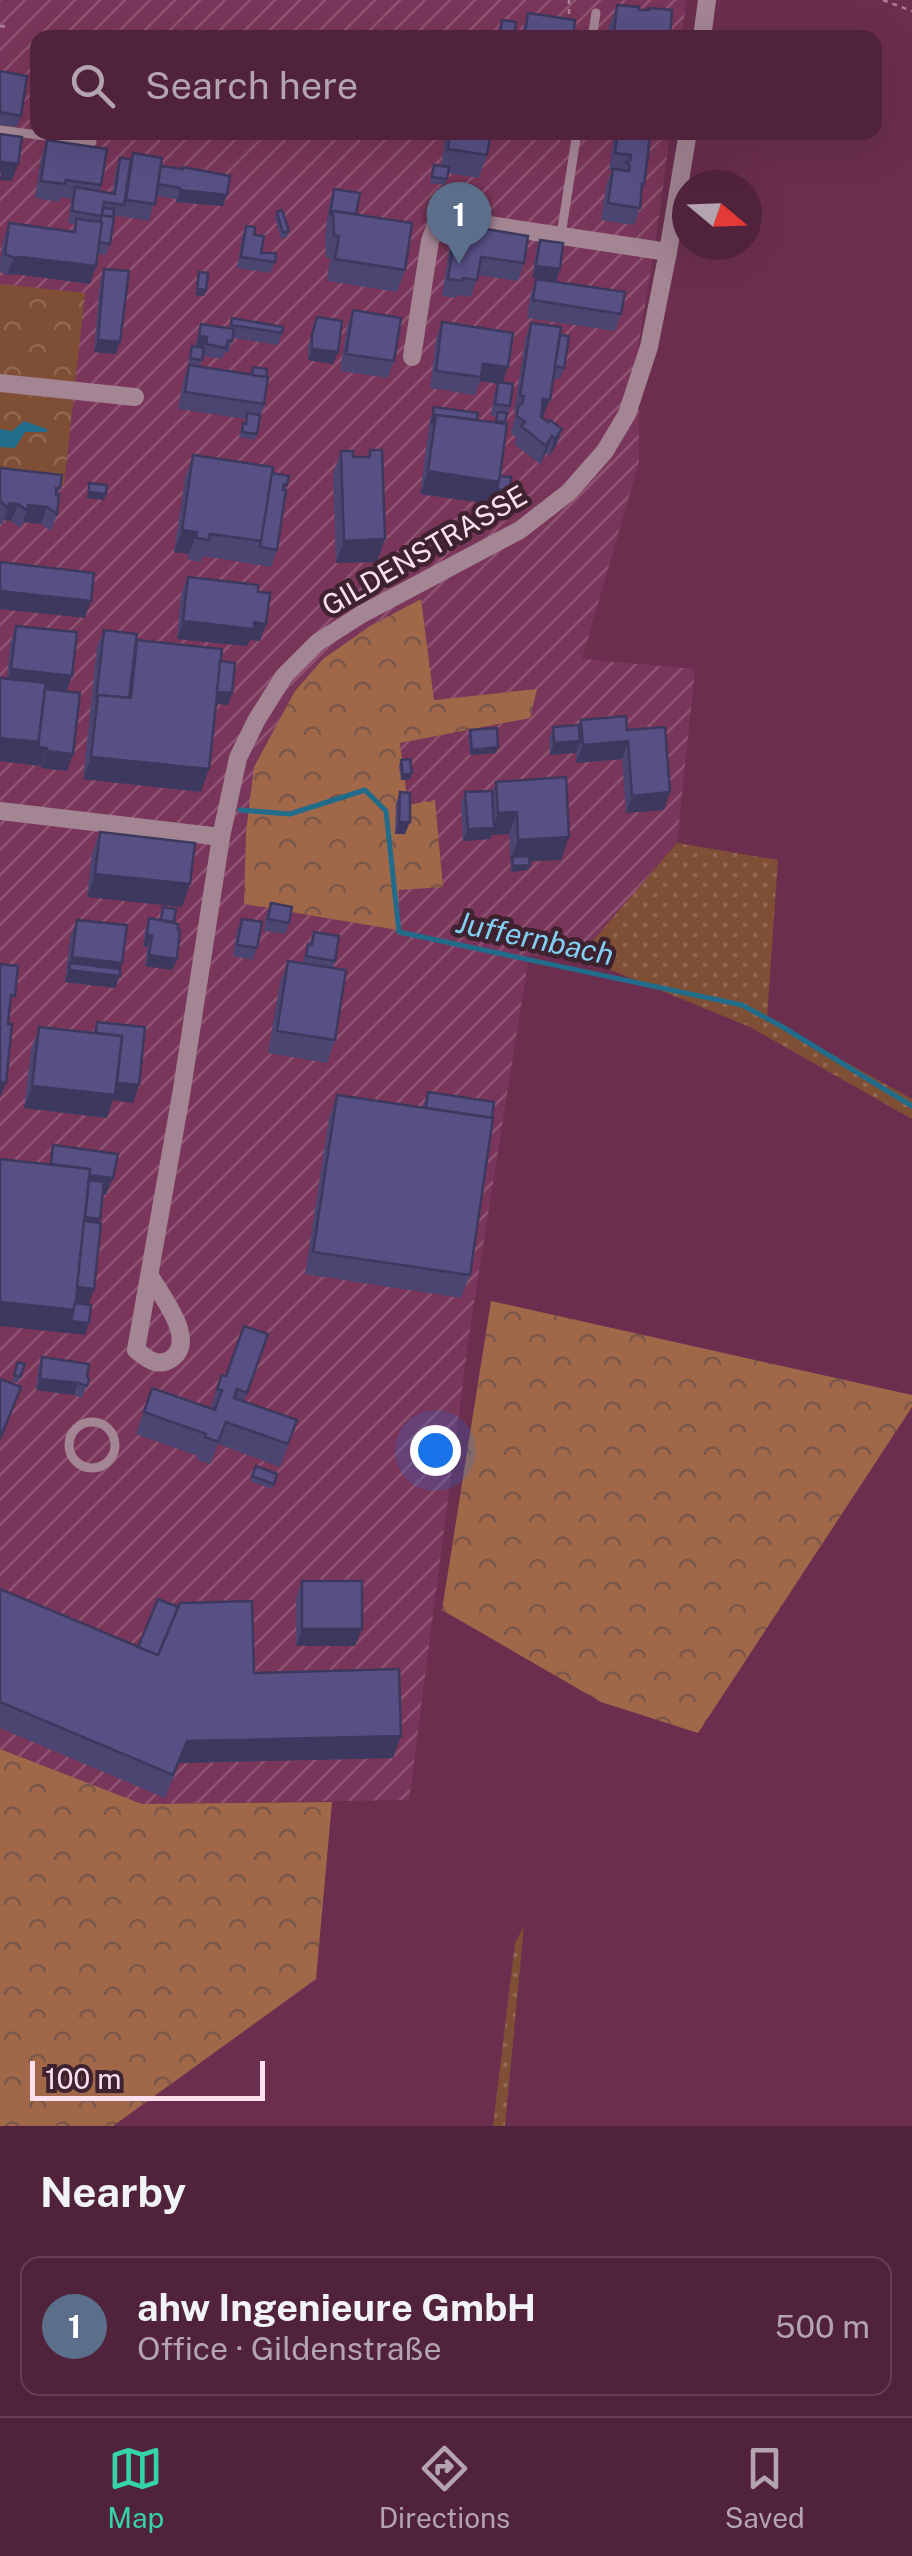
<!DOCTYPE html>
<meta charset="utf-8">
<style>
:root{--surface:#50223b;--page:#562a42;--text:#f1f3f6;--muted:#b4a4af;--line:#673f55;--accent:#34d4a8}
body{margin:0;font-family:"Public Sans",sans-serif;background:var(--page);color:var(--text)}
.compass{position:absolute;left:672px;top:170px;width:90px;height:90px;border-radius:50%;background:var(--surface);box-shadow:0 10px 40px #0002;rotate:109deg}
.scale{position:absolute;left:30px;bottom:25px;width:235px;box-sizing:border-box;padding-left:10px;border:5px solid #fedfed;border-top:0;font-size:28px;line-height:35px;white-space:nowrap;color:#fedfed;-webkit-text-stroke:8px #3f2230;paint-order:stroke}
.you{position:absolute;left:435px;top:1450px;width:35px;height:35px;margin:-25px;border:8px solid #fff;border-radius:50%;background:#1a73e8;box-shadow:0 0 0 15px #1a73e833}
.badge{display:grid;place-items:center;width:65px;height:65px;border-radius:50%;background:var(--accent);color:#fff;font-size:32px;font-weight:700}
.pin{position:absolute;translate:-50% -82px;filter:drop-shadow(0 2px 5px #0008)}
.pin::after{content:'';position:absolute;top:52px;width:35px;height:30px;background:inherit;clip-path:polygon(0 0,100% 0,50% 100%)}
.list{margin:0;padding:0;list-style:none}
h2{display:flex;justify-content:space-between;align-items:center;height:130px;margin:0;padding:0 40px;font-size:42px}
h2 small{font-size:32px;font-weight:400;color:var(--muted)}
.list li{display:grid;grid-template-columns:65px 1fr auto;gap:30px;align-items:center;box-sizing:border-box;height:140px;margin:0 20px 20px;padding:0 20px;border:2px solid var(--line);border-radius:20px}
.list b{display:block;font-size:38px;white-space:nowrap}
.list p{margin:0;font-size:32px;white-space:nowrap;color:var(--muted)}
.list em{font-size:32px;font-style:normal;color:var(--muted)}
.icon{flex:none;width:55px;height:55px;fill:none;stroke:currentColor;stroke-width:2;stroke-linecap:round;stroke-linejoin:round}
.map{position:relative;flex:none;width:912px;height:2126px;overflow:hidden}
.search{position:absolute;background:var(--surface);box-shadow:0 10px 40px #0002;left:30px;right:30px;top:30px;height:110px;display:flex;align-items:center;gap:25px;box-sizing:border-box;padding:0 35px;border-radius:20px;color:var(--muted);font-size:38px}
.sheet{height:290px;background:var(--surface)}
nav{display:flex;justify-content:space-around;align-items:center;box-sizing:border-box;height:140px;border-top:2px solid var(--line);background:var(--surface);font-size:28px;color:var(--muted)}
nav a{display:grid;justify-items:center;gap:5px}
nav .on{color:var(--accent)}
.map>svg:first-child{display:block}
.industrial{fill:url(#industrial-furrows);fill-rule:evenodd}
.grass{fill:url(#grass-dots)}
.forest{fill:url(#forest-crowns)}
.park{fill:url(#park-crowns)}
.water{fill:#216c8a}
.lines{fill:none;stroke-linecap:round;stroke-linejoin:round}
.stream{stroke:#216c8a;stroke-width:5}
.path{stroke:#ae7f97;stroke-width:2.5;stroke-dasharray:5 5;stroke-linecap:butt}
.service{stroke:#a48593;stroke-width:9}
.minor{stroke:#a48593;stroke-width:18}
.wall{fill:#4b4572}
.shaded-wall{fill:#3d385d}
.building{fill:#575085;stroke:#3d385d;stroke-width:2.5}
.labels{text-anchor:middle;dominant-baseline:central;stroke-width:9;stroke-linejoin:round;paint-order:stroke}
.street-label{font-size:28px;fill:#fedfed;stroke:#3f2230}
.water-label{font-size:30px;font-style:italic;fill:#82d0f4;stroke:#3f2230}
</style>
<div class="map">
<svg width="912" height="2126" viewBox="0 0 912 2126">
<defs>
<pattern id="industrial-furrows" width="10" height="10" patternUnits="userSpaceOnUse" patternTransform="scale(2.5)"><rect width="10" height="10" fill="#7a365a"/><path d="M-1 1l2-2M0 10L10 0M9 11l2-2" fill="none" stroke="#8e5372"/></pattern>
<pattern id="grass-dots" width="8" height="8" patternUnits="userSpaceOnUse" patternTransform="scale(2.5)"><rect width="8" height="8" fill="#7f4f35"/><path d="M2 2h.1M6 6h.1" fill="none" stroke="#926853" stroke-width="1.8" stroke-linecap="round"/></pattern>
<pattern id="forest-crowns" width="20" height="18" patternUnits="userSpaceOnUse" patternTransform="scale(2.5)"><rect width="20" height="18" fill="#a06849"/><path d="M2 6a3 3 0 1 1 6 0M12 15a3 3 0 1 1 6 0" fill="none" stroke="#7a5748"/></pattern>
<pattern id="park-crowns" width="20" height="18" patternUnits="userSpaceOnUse" patternTransform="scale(2.5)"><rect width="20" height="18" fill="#7f4f35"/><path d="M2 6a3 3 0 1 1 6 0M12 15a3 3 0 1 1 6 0" fill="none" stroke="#926853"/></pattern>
</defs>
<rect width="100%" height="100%" fill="#6b2e4f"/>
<path class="industrial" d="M0 0H686L682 37 38 38V132L670 133 658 225 639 342V462L582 659 695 669 677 843 579 957 529 955 470 1328 409 1800 142 1804 0 1749ZM421 599 434 700 535 690 530 718 400 743 408 806 435 801 443 886 399 890 397 930 244 904 246 833 295 691 323 659 370 626Z"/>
<g class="grass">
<path d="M677 843 778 860 767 1018 912 1099V1119L750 1027 579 957Z"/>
<path d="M524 1926 505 2126H493L515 1943Z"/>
</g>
<g class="forest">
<path d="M421 599 434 700 537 689 530 718 400 743 408 805 435 800 443 887 399 890 397 930 244 904 246 833 254 767 295 691 323 659 370 626Z"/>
<path d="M491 1301 912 1395V1407L698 1733 601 1702 442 1610Z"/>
<path d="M0 1749 142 1804 332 1802 316 1979 113 2126H0Z"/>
</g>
<path class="park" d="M0 284 85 293 64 485 0 478Z"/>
<path class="water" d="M24 421 47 429V432H25L15 448 0 447V429L12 431Z"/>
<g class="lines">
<path class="stream" d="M240 810 290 814 365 790 386 811 399 932 742 1005 781 1026 912 1106"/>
<g class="path">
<path d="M883 0 912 11"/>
<path d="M569 14V0"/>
<path d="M0 26 10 27"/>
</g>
<g class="service">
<path d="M592 38 596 13"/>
<path d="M0 130 92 142"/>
<path d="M438 197 443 218"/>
<path d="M561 235 577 132"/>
<circle cx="92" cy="1445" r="23"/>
</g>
<g class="minor">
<path d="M702 38 707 0"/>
<path d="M412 357 430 241 436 225 443 218 668 252"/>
<path d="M0 383 135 397"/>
<path d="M0 811 221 837"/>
<path d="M150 1276C162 1297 198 1341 171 1359 157 1368 146 1358 136 1350L181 1095 221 837 238 758 256 721 284 676 318 642 362 614 520 530 569 492 605 451 627 414 649 347 668 252 688 132"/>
</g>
</g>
<g class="wall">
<path d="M617 5 639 10 670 38H605Z"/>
<path d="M528 13 573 38H520Z"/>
<path d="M0 71 21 116 17 127 0 125Z"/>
<path d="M38 91V124L31 123Z"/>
<path d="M446 132H491L487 155 479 178 448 173 445 185 430 183 434 165 441 166Z"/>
<path d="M615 132H651L648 147 640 208 634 225 601 220 606 186 612 170H609Z"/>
<path d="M47 140 101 185 99 191 112 194 116 169 120 158 131 159 133 153 161 166 223 206 176 202V199L156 196 149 221 113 215 110 244 106 255 98 254 90 284 15 274 7 275 0 272V264L3 240 9 223 72 232 75 224 68 223 71 199 61 197 59 202 35 198 41 157Z"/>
<path d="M334 189 405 270 397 292 327 281 330 258H326L325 234 327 226H326L330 201Z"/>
<path d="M277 212 289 231 287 237 281 239 275 218Z"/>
<path d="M457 221 524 263 518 281 478 275 471 297 458 295 456 298 442 296 451 238Z"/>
<path d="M246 226 254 235 261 253 275 262 270 273 237 268 242 237Z"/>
<path d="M540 240 556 281 532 277 536 251Z"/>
<path d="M104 269 116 354 94 352 100 280Z"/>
<path d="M536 279 621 314 615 331 527 318 530 296Z"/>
<path d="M353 310 394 361 388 378 340 371 347 327Z"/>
<path d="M317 317 333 364 308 360V346Z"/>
<path d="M232 318 282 333 278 345 233 338 228 353 225 352 222 359 203 356 200 365 188 363 190 352 192 346 195 347 201 324 229 329Z"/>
<path d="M442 322 502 383 510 406 505 424 500 476 509 491 506 497 494 495 491 504 420 494 430 419 434 407 477 420 495 423 496 416H491L494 394 498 384 480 381 475 395 430 388 436 339Z"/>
<path d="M531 323 560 335 564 368 560 379 553 378 543 417H541L548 422 562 429 556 446 549 456 546 453 540 464 514 444 517 438 511 433 516 413H514L525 340Z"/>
<path d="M189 365 251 374 253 367 264 404 255 440 239 437 241 429 243 423H245V419L178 409 183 382Z"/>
<path d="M370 450 385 539 377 562 336 563 333 474 341 451 353 457H368Z"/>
<path d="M193 455 272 473 287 485 277 550 271 567 203 556 201 562 188 560 189 554 174 552 185 478Z"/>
<path d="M0 468 60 488 58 495 57 514 51 531 41 524 23 522 21 528 11 521 4 520 2 525 0 524Z"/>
<path d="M188 577 258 592 266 624 260 641 250 640 247 646 177 639 181 594Z"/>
<path d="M16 626 67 691V771L41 768V766L0 761 10 643Z"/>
<path d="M104 630 220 661 232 693 228 705 216 704 201 792 83 779 97 647Z"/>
<path d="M581 720 627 730 664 810 626 813 622 759 576 763V752L550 755 549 739 553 727 579 725Z"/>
<path d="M470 730 498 747 496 753 470 755 468 736Z"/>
<path d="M401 760 410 779 401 780 399 766Z"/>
<path d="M496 782 561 860 529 861 528 870 511 872 509 834 492 835 490 839 463 841 461 804 465 792 492 793Z"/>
<path d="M400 792 405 834H395L396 804Z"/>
<path d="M100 832 182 907 87 897 92 854Z"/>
<path d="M271 903 289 923 285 934 264 931 266 915Z"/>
<path d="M163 907 174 923 177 959 172 970 145 966 147 947 143 946 145 930 149 918 160 920Z"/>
<path d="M242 919 257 948 253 960 233 956 237 930Z"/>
<path d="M77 920 116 988 65 982 70 937Z"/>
<path d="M314 932 335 961 333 968 335 1040 327 1063 268 1053 280 983 288 961 303 963 304 956Z"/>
<path d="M97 1022 133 1103 113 1100 107 1118 24 1108 31 1050 39 1027 93 1033Z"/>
<path d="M428 1092 470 1275 461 1298 305 1274 329 1118 337 1095 422 1108Z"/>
<path d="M268 1334 244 1401 297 1420 280 1467 218 1444 210 1464 197 1460 198 1456 136 1434 152 1388 210 1408 222 1375 226 1376Z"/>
<path d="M42 1357 87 1376 89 1379 82 1398 74 1395 36 1390 38 1368Z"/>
<path d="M18 1362 25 1364 18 1383 12 1381Z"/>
<path d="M256 1466 277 1474 272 1489 250 1481Z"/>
<path d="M302 1581 355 1646H296V1598Z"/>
<path d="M0 1589 138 1647 254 1673 393 1758 179 1763 165 1798 0 1728Z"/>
</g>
<g class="shaded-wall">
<path d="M637 32 647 33 645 38H613L614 33Z"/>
<path d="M2 162 18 164 12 181 0 180Z"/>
<path d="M180 190 227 195 223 206 176 202Z"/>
<path d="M21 257 96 266 90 284 15 274 7 275 14 258Z"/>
<path d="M536 266 560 269 556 281 532 277Z"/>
<path d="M197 289 206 290 204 296 195 295Z"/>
<path d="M199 336 207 337 203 349 195 348Z"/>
<path d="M98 340 120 342 116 354 94 352Z"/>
<path d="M312 349 338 352 333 364 308 360Z"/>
<path d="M483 364 508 367 502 384 480 381Z"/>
<path d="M543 399 550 400 543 417 537 416Z"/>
<path d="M562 429 556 446 549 456 555 439Z"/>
<path d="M552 436 546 453 540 464 546 446Z"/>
<path d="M428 471 499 482 509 491 506 497 494 495 491 504 420 494Z"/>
<path d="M89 492 106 494 104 500 86 498Z"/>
<path d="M9 503 18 504 11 521 4 520Z"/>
<path d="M28 505 47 507 41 524 23 522Z"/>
<path d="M182 530 197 532 189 554 174 552Z"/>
<path d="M385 539 377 562 336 563 344 541Z"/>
<path d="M0 591 91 601 85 618 0 609Z"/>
<path d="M183 621 254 622 266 624 260 641 250 640 247 646 177 639Z"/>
<path d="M11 669 72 676 66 693 5 686Z"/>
<path d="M214 692 232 693 228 705 210 703Z"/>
<path d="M0 738 39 742 47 748 41 766 0 761Z"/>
<path d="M580 741 576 753 550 755 554 743Z"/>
<path d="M628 741 622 759 576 763 583 745Z"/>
<path d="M498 747 496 753 470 755 472 750Z"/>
<path d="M47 751 73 754 67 771 41 768Z"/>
<path d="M91 757 209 769 201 792 83 779Z"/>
<path d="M412 773 410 779 401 780 403 775Z"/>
<path d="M670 792 664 810 626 813 632 796Z"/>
<path d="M517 812 509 834 492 835 490 839 463 841 468 829 493 828 498 813Z"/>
<path d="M399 822H410L405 834H395Z"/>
<path d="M569 837 561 860 513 862 512 857 518 840Z"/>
<path d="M530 865 528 870 511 872 513 866Z"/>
<path d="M95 874 190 884 182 907 87 897Z"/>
<path d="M147 935H152L147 947 143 946Z"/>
<path d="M149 955 177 959 172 970 145 966Z"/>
<path d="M72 957 122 963 116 988 65 982Z"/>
<path d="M0 1082 6 1083 0 1098Z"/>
<path d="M115 1083 139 1085 133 1103 113 1100 107 1118 24 1108 32 1086Z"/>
<path d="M50 1170 113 1178 106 1195 85 1192Z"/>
<path d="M82 1217 100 1219 96 1230 82 1229Z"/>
<path d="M76 1287 94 1289 88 1306 70 1304Z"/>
<path d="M0 1302 75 1310 89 1323 85 1335 0 1326Z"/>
<path d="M40 1379 78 1383 74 1395 36 1390Z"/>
<path d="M302 1629H362L355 1646H296Z"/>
<path d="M401 1736 393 1758 179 1763 165 1798 187 1741Z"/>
</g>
<g class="building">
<path d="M617 5 639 7V10H649V8L672 10 670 38 647 36V33L637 32V35L614 33Z"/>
<path d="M528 13 575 20 573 38H524Z"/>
<path d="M502 20 516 22 514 38H499Z"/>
<path d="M0 71 27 76 21 116 0 112Z"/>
<path d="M38 96V118L33 117Z"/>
<path d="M450 132H491L487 155 448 149Z"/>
<path d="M618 132H651L648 147H649L644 185 642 184 640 208 608 203 613 169 629 171 630 166 626 162 630 161 631 155 615 153Z"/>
<path d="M0 134 22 137 18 164 2 162 0 172Z"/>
<path d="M47 140 107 149 101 185 66 180 65 184 41 181Z"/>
<path d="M133 153 162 158 155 204 126 200Z"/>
<path d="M120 158 131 159 124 205 104 202 102 215 114 217 110 244 99 242 101 216 72 211 75 187 115 194Z"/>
<path d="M434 165 449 167 447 179 432 177Z"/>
<path d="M161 166 183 169V167L230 176 227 195 180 190V188L158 184Z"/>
<path d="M334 189 360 193 356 214 333 211 331 215 330 214Z"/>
<path d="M103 208 114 209 113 217 102 215Z"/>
<path d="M282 210 289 231 283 233 277 212Z"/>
<path d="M333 211 412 223 405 270 335 259 339 236 334 235Z"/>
<path d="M76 219 102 222 96 266 21 257 14 258 5 254 9 223 75 232Z"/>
<path d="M457 221 471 223 470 229 480 228 528 236 524 263 481 257 477 280 463 278V281L448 279Z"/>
<path d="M246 226 255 227 254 235 264 236 261 253H276L275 262 241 257Z"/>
<path d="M540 240 563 243 560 269 536 266Z"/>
<path d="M104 269 129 271 120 342 98 340Z"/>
<path d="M199 272 208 273 206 290 197 289Z"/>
<path d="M536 279 625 292 621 314 533 300Z"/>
<path d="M353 310 401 318 394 361 346 354Z"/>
<path d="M317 317 342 321 338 352 312 349V335Z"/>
<path d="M232 318 283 327 282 333 231 325Z"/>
<path d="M442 322 513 333 508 367 483 364 481 377 436 371Z"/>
<path d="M531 323 561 327 550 400 543 399 541 417 548 422 550 420 562 429 555 439 552 436 546 446 521 426 525 422 517 416 518 406 522 404 524 396H520Z"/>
<path d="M201 324 234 329 232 341 228 340 226 348 206 344 207 337 199 336Z"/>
<path d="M560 335 569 336 564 368 555 366Z"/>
<path d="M192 346 204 348 202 360 190 358Z"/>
<path d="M189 365 268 377 264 404 185 392Z"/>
<path d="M253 367 267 369 266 377 252 375Z"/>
<path d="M498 382 513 384 510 406 495 404Z"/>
<path d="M434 407 478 413 477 420 436 415 432 425Z"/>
<path d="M498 412 507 413 505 422 496 421Z"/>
<path d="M247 413 260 415 257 434 242 432 243 423 246 424Z"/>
<path d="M436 415 507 424 499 482 428 471Z"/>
<path d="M370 450H382L385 539 344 541 341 451H353V457H370Z"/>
<path d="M193 455 273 467 262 541 210 534 209 540 196 538 197 532 182 530Z"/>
<path d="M0 468 62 475 60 488H56V495H59L57 514 47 507 28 505V511L18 504 9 503 8 508 0 501Z"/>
<path d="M272 473 289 476 287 485 284 484 283 490H286L277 550 260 547Z"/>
<path d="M500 476 511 477 509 491 497 489Z"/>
<path d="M89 483 107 485 106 494 89 492Z"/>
<path d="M0 562 94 573 91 601 0 591Z"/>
<path d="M188 577 258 585V592L270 593 266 624 254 622V629L183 621Z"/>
<path d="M16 626 77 632 72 676 11 669Z"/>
<path d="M104 630 137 634 129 698 98 695 96 700Z"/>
<path d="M137 640 222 649 209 769 91 757 98 695 131 698Z"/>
<path d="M220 661 235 663 232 693 217 692Z"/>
<path d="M0 678 46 683 39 742 0 738Z"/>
<path d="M45 689 80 693 73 754 47 751V748L38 747Z"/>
<path d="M626 716 627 730 665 727 670 792 632 796 628 741 583 745 581 720Z"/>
<path d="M579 725 580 741 554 743 553 727Z"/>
<path d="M497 728 498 747 472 750 470 730Z"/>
<path d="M410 759 412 773 403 775 401 760Z"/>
<path d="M566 777 569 837 518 840 517 812 498 813 496 782Z"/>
<path d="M492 791 494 828 468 829 465 792Z"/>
<path d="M400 792 410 793V822H399Z"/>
<path d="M100 832 195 843 190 884 95 874Z"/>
<path d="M529 856 530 865 513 866 512 857Z"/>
<path d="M271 903 292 907 289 923 268 919Z"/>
<path d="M163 907 176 909 174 922 161 920Z"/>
<path d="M149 918 178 924V930H180L177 959 149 955 152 935H147Z"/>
<path d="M242 919 262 922 257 948 237 945Z"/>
<path d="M77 920 127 925 122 963 72 957Z"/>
<path d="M314 932 339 936 335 961 306 956 308 944 312 945Z"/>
<path d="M288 961 346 970 335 1040 277 1031Z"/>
<path d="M70 963 120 969V976L69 970Z"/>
<path d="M0 964 18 966 15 996 11 995 8 1024H12L6 1083 0 1082Z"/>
<path d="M97 1022 145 1027 139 1085 117 1083 122 1036 96 1033Z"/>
<path d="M39 1027 122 1036 115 1095 32 1086Z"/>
<path d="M428 1092 494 1102 492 1118 426 1108Z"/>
<path d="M337 1095 493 1118 470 1275 313 1252Z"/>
<path d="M53 1145 118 1154 113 1178 89 1175 90 1169 51 1164Z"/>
<path d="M0 1159 90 1169 75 1310 0 1302Z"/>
<path d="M89 1180 104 1182 100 1219 85 1217Z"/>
<path d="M84 1221 101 1223 94 1289 77 1287Z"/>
<path d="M75 1303 91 1305 89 1323 71 1321Z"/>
<path d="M244 1326 268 1334 247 1393 237 1389 234 1398 297 1420 288 1444 226 1422 218 1442 205 1437 206 1434 144 1412 152 1388 215 1410 222 1390 217 1389 222 1375 226 1376Z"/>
<path d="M42 1357 89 1364 87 1376 89 1379 87 1386 78 1383 40 1379Z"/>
<path d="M18 1362 25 1364 20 1377 14 1375Z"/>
<path d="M0 1379 21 1387 0 1439Z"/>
<path d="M256 1466 277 1474 274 1484 252 1476Z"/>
<rect x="302" y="1581" width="60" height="48"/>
<path d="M0 1589 158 1655 180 1603 252 1601 254 1673 399 1669 401 1736 187 1741 173 1775 0 1702Z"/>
<path d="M158 1599 178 1607 158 1655 138 1647Z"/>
</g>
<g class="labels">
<g class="street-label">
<text transform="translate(424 550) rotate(-30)">GILDENSTRASSE</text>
</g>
<g class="water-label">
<text transform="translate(535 938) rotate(12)">Juffernbach</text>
</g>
</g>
</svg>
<svg class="compass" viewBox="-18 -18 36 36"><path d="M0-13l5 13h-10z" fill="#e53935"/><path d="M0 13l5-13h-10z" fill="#b4a4af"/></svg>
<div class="scale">100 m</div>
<div class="you"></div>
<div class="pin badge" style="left:459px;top:264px;background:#5c6f8a">1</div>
<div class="search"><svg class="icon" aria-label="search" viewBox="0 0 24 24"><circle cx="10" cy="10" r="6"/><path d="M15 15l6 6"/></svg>Search here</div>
</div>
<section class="sheet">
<h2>Nearby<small></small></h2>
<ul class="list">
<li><span class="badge" style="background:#5c6f8a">1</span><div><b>ahw Ingenieure GmbH</b><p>Office · Gildenstraße</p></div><em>500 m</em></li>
</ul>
</section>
<nav>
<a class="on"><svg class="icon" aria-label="map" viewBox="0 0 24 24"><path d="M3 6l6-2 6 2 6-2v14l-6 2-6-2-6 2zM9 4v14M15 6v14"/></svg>Map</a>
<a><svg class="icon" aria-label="directions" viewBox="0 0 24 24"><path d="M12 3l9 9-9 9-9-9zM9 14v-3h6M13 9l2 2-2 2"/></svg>Directions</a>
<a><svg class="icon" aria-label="saved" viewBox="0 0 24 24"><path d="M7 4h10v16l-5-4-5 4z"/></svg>Saved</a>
</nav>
